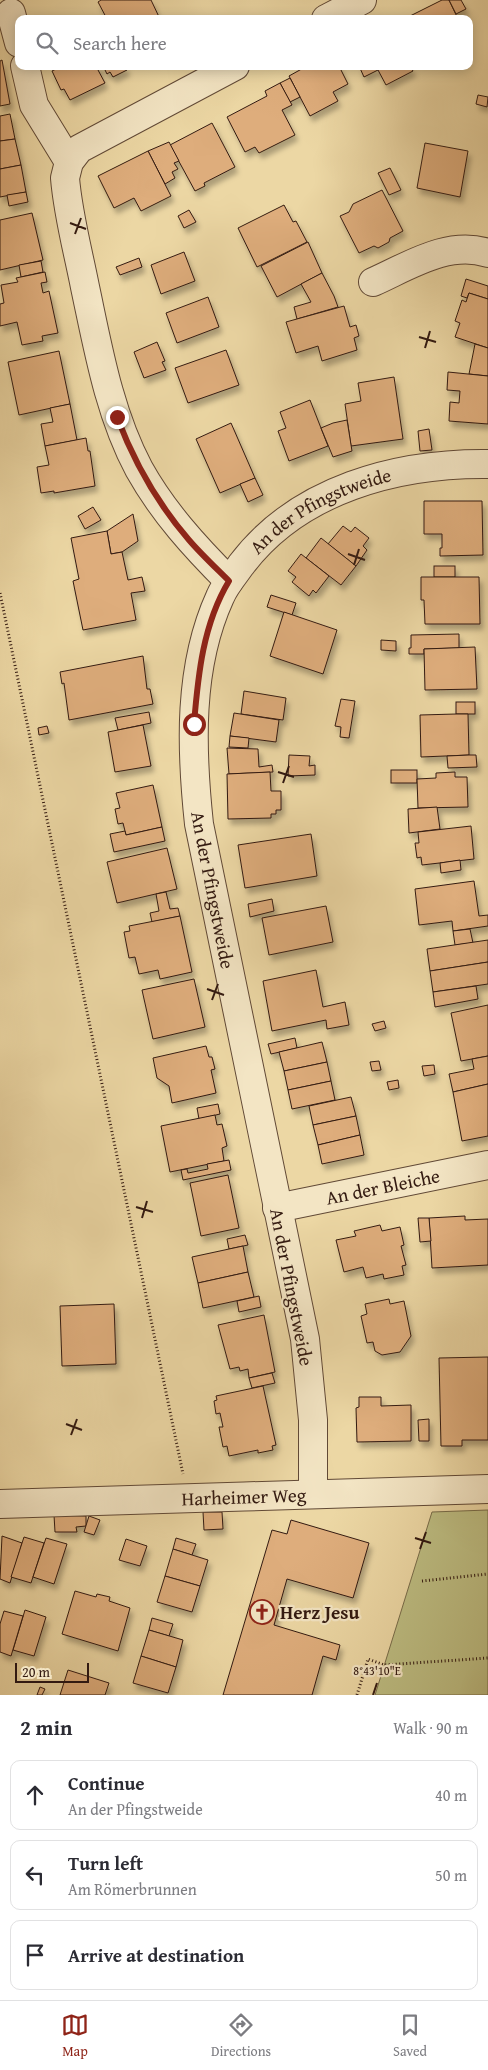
<!DOCTYPE html>
<meta charset="utf-8">
<style>
:root{--surface:#fff;--page:#f2f2f3;--text:#2b2b33;--muted:#7c7c81;--line:#e1e1e2;--accent:#8f2418}
body{margin:0;font-family:"Gentium Book Plus",serif;background:var(--page);color:var(--text)}
.scale{position:absolute;left:15px;bottom:12px;width:74px;box-sizing:border-box;padding-left:5px;border:2px solid #331a11;border-top:0;font-size:14px;line-height:18px;white-space:nowrap;color:#331a11;-webkit-text-stroke:4px #f3e5c4;paint-order:stroke}
.stop{position:absolute;width:15px;height:15px;margin:-11px;border:4px solid #8f2418;border-radius:50%;background:#fff}
.stop.end{background:#8f2418;border-color:#fff;box-shadow:0 1px 5px #0008}
.list{margin:0;padding:0;list-style:none}
h2{display:flex;justify-content:space-between;align-items:center;height:65px;margin:0;padding:0 20px;font-size:21px}
h2 small{font-size:16px;font-weight:400;color:var(--muted)}
.list li{display:grid;grid-template-columns:32px 1fr auto;gap:15px;align-items:center;box-sizing:border-box;height:70px;margin:0 10px 10px;padding:0 10px;border:1px solid var(--line);border-radius:10px}
.list b{display:block;font-size:19px;white-space:nowrap}
.list p{margin:0;font-size:16px;white-space:nowrap;color:var(--muted)}
.list em{font-size:16px;font-style:normal;color:var(--muted)}
.icon{flex:none;width:28px;height:28px;fill:none;stroke:currentColor;stroke-width:2;stroke-linecap:round;stroke-linejoin:round}
.map{position:relative;flex:none;width:488px;height:1695px;overflow:hidden}
.search{position:absolute;background:var(--surface);box-shadow:0 2px 12px #0003;left:15px;right:15px;top:15px;height:55px;display:flex;align-items:center;gap:12px;box-sizing:border-box;padding:0 18px;border-radius:10px;color:var(--muted);font-size:19px}
.sheet{height:305px;background:var(--surface)}
nav{display:flex;justify-content:space-around;align-items:center;box-sizing:border-box;height:70px;border-top:1px solid var(--line);background:var(--surface);font-size:14px;color:var(--muted)}
nav a{display:grid;justify-items:center;gap:2px}
nav .on{color:var(--accent)}
.map>svg:first-child{display:block}
.green{fill:#bdbd82;stroke:#786c4a}
.building{fill:#dead7b;stroke:#331a11;filter:url(#shadow)}
.lines{fill:none;stroke-linecap:round;stroke-linejoin:round}
.minor-casing{stroke:#614936;stroke-width:30}
.path{stroke:#331a11;stroke-width:3;stroke-dasharray:1 2.5;stroke-linecap:butt}
.minor{stroke:#f3e5c4;stroke-width:28}
.route{stroke:#8f2418;stroke-width:6}
.ticks{fill:none;stroke:#331a11;stroke-width:2}
.labels{text-anchor:middle;dominant-baseline:central;stroke-width:4.5;stroke-linejoin:round;paint-order:stroke}
.street-label{font-size:19px;fill:#331a11;stroke:#f3e5c4}
.poi-label{font-size:19px;font-weight:bold;fill:#331a11;stroke:#f3e5c4;text-anchor:start}
.ticks-label{font-size:12px;text-anchor:middle;fill:#331a11;stroke:#f3e5c4;stroke-width:4.5;stroke-linejoin:round;paint-order:stroke}
</style>
<div class="map">
<svg width="488" height="1695" viewBox="0 0 488 1695">
<defs>
<filter id="shadow"><feDropShadow dx="3" dy="5.5" stdDeviation="2.5" flood-color="#0004"/></filter>
</defs>
<rect width="100%" height="100%" fill="#ecd7a4"/>
<filter id="stains"><feTurbulence type="fractalNoise" baseFrequency=".004" numOctaves="4"/><feColorMatrix values="0 0 0 0 .2 0 0 0 0 .09 0 0 0 0 .02 0 0 0 .5 -.17"/></filter>
<radialGradient id="worn" r=".72"><stop offset=".6" stop-color="#630" stop-opacity="0"/><stop offset="1" stop-color="#630" stop-opacity=".3"/></radialGradient>
<path class="green" d="M488 1510V1695H375L432 1512Z"/>
<g class="building">
<path d="M101 0H151L160 19H107L98 2Z"/>
<path d="M442 0H449L458 19 408 17Z"/>
<path d="M449 0H461L466 9 456 14Z"/>
<path d="M2 60 10 104 0 106V61Z"/>
<path d="M62 66H103L98 70 105 83 70 100 64 89 61 90 52 71Z"/>
<path d="M125 66 127 70 113 77 110 72 107 74 103 66Z"/>
<path d="M307 66H339L348 84 333 92 338 101 310 116 289 76Z"/>
<path d="M359 66H410L413 71 386 85 378 70 364 77Z"/>
<path d="M290 78 300 97 290 102 280 83Z"/>
<path d="M280 83 292 105 282 110 295 135 259 153 255 147 245 152 227 117 267 96 265 91Z"/>
<path d="M478 95 488 97 487 107 476 104Z"/>
<path d="M10 114 15 139 0 141V116Z"/>
<path d="M212 123 235 167 204 183 205 186 195 191 170 145Z"/>
<path d="M15 139 21 165 0 169V141Z"/>
<path d="M169 142 179 161 174 163 178 169 172 172 175 178 165 184 148 151Z"/>
<path d="M425 143 468 151 460 197 417 188Z"/>
<path d="M148 151 171 196 141 211 134 198 114 208 98 176Z"/>
<path d="M21 165 26 192 0 197V169Z"/>
<path d="M390 168 401 190 389 195 378 173Z"/>
<path d="M382 190 403 231 390 238 389 242 378 248 374 246 359 253 340 216 349 212 353 204Z"/>
<path d="M26 192 28 202 9 206 7 195Z"/>
<path d="M284 205 293 222 296 221 307 242 257 267 238 228Z"/>
<path d="M189 210 196 222 184 228 178 216Z"/>
<path d="M32 213 43 260 0 270V220Z"/>
<path d="M308 242 322 273 277 297 261 266Z"/>
<path d="M184 252 195 281 161 294 151 265Z"/>
<path d="M139 258 142 267 120 275 116 267Z"/>
<path d="M41 261 43 272 21 277 19 265Z"/>
<path d="M45 272 47 282 41 283 43 293 49 291 58 333 42 336 43 341 22 345 17 322 0 326V304L4 303 1 285 18 282 16 278Z"/>
<path d="M322 273 334 296 338 307 297 319 294 307 311 302 301 284Z"/>
<path d="M466 279 488 286V299L469 293 467 298 461 296Z"/>
<path d="M469 293 488 299V348L455 337 460 323 455 321 462 300 466 302Z"/>
<path d="M208 297 219 327 177 343 166 313Z"/>
<path d="M344 306 350 327 356 325 359 336 354 338 357 350 322 361 318 346 296 353 286 322Z"/>
<path d="M157 342 165 361 162 362 166 370 144 378 134 352Z"/>
<path d="M475 344 488 348V376L469 374Z"/>
<path d="M226 350 239 385 188 403 175 368Z"/>
<path d="M59 351 70 404 19 415 8 362Z"/>
<path d="M448 372 488 376V424L449 421 450 402 459 403 460 391 447 390Z"/>
<path d="M394 377 403 439 351 446 345 404 361 401 358 383Z"/>
<path d="M310 400 328 446 289 461 278 431 286 428 280 412Z"/>
<path d="M70 404 77 440 45 446 41 424 53 422 50 408Z"/>
<path d="M347 420 352 451 333 457 321 428 333 423Z"/>
<path d="M231 423 255 478 220 493 196 439Z"/>
<path d="M429 429 432 450 420 451 418 431Z"/>
<path d="M86 438 88 451H90L95 486 54 493V491L41 493 37 467 49 465 45 446Z"/>
<path d="M255 478 263 495 248 502 240 484Z"/>
<path d="M424 501H482L483 555 440 556V548H442V534H424Z"/>
<path d="M93 507 101 520 85 529 78 516Z"/>
<path d="M133 514 138 541 122 552 111 554 107 531Z"/>
<path d="M343 526 351 532 355 527 369 538 363 546 367 550 356 566 328 544Z"/>
<path d="M107 531 111 554 122 552 128 580 142 577 145 591 131 593 136 620 83 630 73 581 79 579 71 538Z"/>
<path d="M321 538 356 566 341 585 306 558Z"/>
<path d="M301 554 329 576 316 593 313 590 309 596 292 582 296 577 288 571Z"/>
<rect x="434" y="566" width="21" height="11"/>
<path d="M421 577H479L480 624H425L424 600H421Z"/>
<path d="M271 595 296 603 292 615 267 607Z"/>
<path d="M284 612 337 630 323 674 270 656Z"/>
<path d="M459 634V648L424 649V654H409V648H411V635Z"/>
<path d="M381 640 396 641V651L381 650Z"/>
<path d="M475 647 477 689 425 690 424 649Z"/>
<path d="M143 656 147 689H150L153 704 69 720 64 683 62 684 60 672Z"/>
<path d="M244 691 286 698 283 720 241 714Z"/>
<path d="M341 699 355 701 349 738 340 737 341 727 335 726Z"/>
<rect x="456" y="702" width="19" height="12"/>
<path d="M149 712 151 723 118 730 115 718Z"/>
<path d="M234 713 279 720 276 742 230 736Z"/>
<path d="M456 714H468L469 755 421 757 420 715Z"/>
<path d="M143 725 151 766 115 772 108 732Z"/>
<path d="M47 726 49 733 39 735 38 728Z"/>
<path d="M230 736 249 738 248 748 229 747Z"/>
<path d="M227 748 258 749 259 767 272 765 273 772 229 774Z"/>
<path d="M289 755 310 756 309 766 315 765V775L288 776Z"/>
<path d="M469 755H476L477 767 448 768 447 756Z"/>
<rect x="391" y="770" width="26" height="13"/>
<path d="M270 772 271 791H281V810H276V814H271V818L228 819 227 774Z"/>
<path d="M455 772V777H467L468 807 418 808 417 779 436 778V773Z"/>
<path d="M153 785 162 827 126 835 123 823 118 824 115 809 120 808 116 793Z"/>
<path d="M437 807 440 829 409 833 408 809Z"/>
<path d="M471 826 474 859 422 865 421 857 417 858 415 843H419L418 832Z"/>
<path d="M162 827 165 841 114 852 110 834 125 831 126 835Z"/>
<path d="M311 834 317 876 245 888 238 845Z"/>
<path d="M167 848 177 889 117 903 107 862Z"/>
<path d="M460 860 461 870 441 873 440 863Z"/>
<path d="M474 881 479 916 488 915V926L453 931 452 921 419 925 415 889Z"/>
<path d="M166 892 170 909 178 908 180 916 152 922 150 913 159 911 156 894Z"/>
<path d="M272 899 274 911 250 917 248 904Z"/>
<path d="M326 906 333 942 269 955 262 918Z"/>
<path d="M180 916 192 972 160 979 158 970 139 974 135 957 129 958 124 932 130 931 129 926Z"/>
<path d="M470 929 473 943 455 945 453 931Z"/>
<path d="M488 940V962L430 971 427 949Z"/>
<path d="M488 962V984L433 992 430 971Z"/>
<path d="M316 970 323 1007 345 1002 349 1025 327 1029 326 1020 272 1031 263 981Z"/>
<path d="M194 979 205 1027 153 1039 142 990Z"/>
<path d="M476 986 478 999 435 1007 433 992Z"/>
<path d="M488 1005V1056L461 1061 451 1013Z"/>
<path d="M384 1021 386 1028 375 1031 372 1024Z"/>
<path d="M295 1038 297 1048 271 1054 268 1044Z"/>
<path d="M322 1042 327 1062 284 1071 279 1052Z"/>
<path d="M206 1046 209 1057H212L215 1069 211 1070 216 1093 172 1103 169 1086 157 1078 153 1058Z"/>
<path d="M488 1056V1084L453 1092 449 1074 474 1069 472 1059Z"/>
<path d="M379 1061 381 1070 372 1071 370 1062Z"/>
<path d="M327 1062 331 1081 288 1090 284 1071Z"/>
<path d="M434 1065 435 1074 424 1076 422 1066Z"/>
<path d="M398 1080 399 1088 389 1090 387 1082Z"/>
<path d="M331 1081 335 1100 292 1109 288 1090Z"/>
<path d="M488 1084V1136L462 1141 453 1092Z"/>
<path d="M351 1097 356 1116 313 1125 309 1106Z"/>
<path d="M218 1104 220 1114 199 1119 197 1108Z"/>
<path d="M215 1115 217 1125 222 1124 227 1146 222 1148 224 1161 170 1172 161 1126Z"/>
<path d="M356 1116 360 1135 318 1145 313 1125Z"/>
<path d="M360 1135 364 1155 322 1164 318 1145Z"/>
<path d="M229 1160 231 1170 183 1180 181 1170 187 1169 188 1173 208 1169 207 1164Z"/>
<path d="M228 1175 239 1228 201 1236 190 1183Z"/>
<path d="M465 1216V1220L488 1219V1265L432 1268 429 1218Z"/>
<path d="M418 1218H429L431 1241 420 1242Z"/>
<path d="M380 1225 382 1231 400 1227 404 1245 401 1246 406 1265 402 1266 404 1275 384 1279 383 1274 366 1278 363 1267 344 1272 336 1240 356 1236 354 1231Z"/>
<path d="M245 1235 248 1245 229 1249 227 1239Z"/>
<path d="M243 1246 248 1272 198 1283 192 1257Z"/>
<path d="M248 1272 254 1297 203 1308 198 1283Z"/>
<path d="M259 1296 261 1307 239 1312 237 1301Z"/>
<path d="M389 1299 390 1304 404 1301 411 1336 400 1352 382 1355 375 1351 373 1342 367 1343 361 1316 367 1314 365 1304Z"/>
<path d="M114 1304 116 1364 62 1366 60 1306Z"/>
<path d="M264 1315 275 1372 249 1378 248 1369 240 1371 239 1367 230 1369 218 1325Z"/>
<path d="M488 1357V1440H462V1446H441L439 1358Z"/>
<path d="M272 1373 275 1383 252 1388 249 1378Z"/>
<path d="M263 1386 276 1445 272 1446 273 1450 258 1453V1450L229 1456 227 1446 223 1447 219 1427H223L220 1413 216 1414 214 1401 217 1400 216 1396Z"/>
<path d="M359 1397H381V1406L411 1405V1441L357 1442 356 1408 359 1407Z"/>
<path d="M429 1419V1441H419L418 1420Z"/>
<path d="M203 1512H222L223 1529 204 1530Z"/>
<path d="M54 1515 86 1516V1526L76 1527 77 1532H55Z"/>
<path d="M89 1516 100 1520 94 1535 84 1532Z"/>
<path d="M291 1520 369 1543 353 1598 287 1579 274 1625 340 1645 336 1660 323 1656 312 1695H223L272 1530 287 1534Z"/>
<path d="M2 1536 22 1543 10 1583 0 1579Z"/>
<path d="M24 1537 44 1543 31 1583 11 1577Z"/>
<path d="M46 1538 67 1544 54 1584 33 1577Z"/>
<path d="M176 1538 196 1544 192 1555 173 1549Z"/>
<path d="M126 1539 147 1546 140 1566 119 1560Z"/>
<path d="M173 1549 208 1560 200 1586 165 1576Z"/>
<path d="M165 1576 200 1586 192 1612 157 1602Z"/>
<path d="M75 1591 96 1597 97 1594 110 1597 109 1601 130 1608 118 1651 62 1634Z"/>
<path d="M25 1610 46 1617 34 1656 13 1650Z"/>
<path d="M4 1611 23 1616 11 1656 0 1652V1624Z"/>
<path d="M152 1618 173 1624 169 1636 149 1630Z"/>
<path d="M149 1630 183 1640 176 1667 141 1656Z"/>
<path d="M141 1656 176 1667 168 1693 133 1683Z"/>
<path d="M68 1670 109 1683 105 1695H60Z"/>
<path d="M40 1687 45 1689 42 1695H37Z"/>
</g>
<g class="lines">
<defs>
<g id="minor">
<path d="M11 13 19 43"/>
<path d="M326 19 362 0"/>
<path d="M25 66 34 105 69 162"/>
<path d="M373 282C409 266 448 240 488 253"/>
<path d="M229 581C195 547 163 512 139 469 109 413 98 348 85 287 78 251 68 215 65 178L69 162 79 149 235 66"/>
<path id="s1" d="M277 1208 488 1165"/>
<path id="s2" d="M313 1493V1420L305 1339 199 824C191 749 188 667 220 597 225 585 234 575 241 565 298 489 397 463 488 464"/>
<path id="s3" d="M0 1504C163 1500 325 1493 488 1489"/>
</g>
</defs>
<use href="#minor" class="minor-casing"/>
<g class="path">
<path d="M0 593 183 1474"/>
<path d="M422 1581 488 1574"/>
<path d="M357 1695 368 1659 384 1665 488 1658"/>
</g>
<use href="#minor" class="minor"/>
</g>
<g class="lines">
<path class="route" d="M117 417C134 462 157 503 189 540 201 554 216 568 229 581 203 624 198 675 194 724"/>
</g>
<path class="ticks" d="M70 223 86 229M75 234 81 218M419 337 436 342M425 348 430 331M348 554 365 560M354 565 359 549M278 772 294 777M283 783 289 766M207 989 224 995M212 1000 218 984M136 1207 153 1212M142 1218 147 1201M66 1424 82 1430M71 1435 77 1419M415 1538 431 1543M420 1549 426 1532M373 1695 377 1683"/>
<defs>
<symbol id="church-ring" viewBox="-11 -11 22 22"><circle r="9.5" fill="#f3e5c4" stroke="#8f2418" stroke-width="1.5"/><path d="M-1.2-6h2.4v3.5h3.3v2.4h-3.3V6h-2.4V-.1h-3.3v-2.4h3.3Z" fill="#8f2418"/></symbol>
</defs>
<g fill-rule="evenodd">
<use href="#church-ring" x="248" y="1598" width="28" height="28"/>
</g>
<g class="labels">
<g class="street-label">
<text stroke="none"><textPath href="#s2" startOffset="1048">An der Pfingstweide</textPath></text>
<text transform="translate(213 890) rotate(79)">An der Pfingstweide</text>
<text stroke="none"><textPath href="#s1" startOffset="108">An der Bleiche</textPath></text>
<text transform="translate(292 1287) rotate(79)">An der Pfingstweide</text>
<text stroke="none"><textPath href="#s3" startOffset="244">Harheimer Weg</textPath></text>
</g>
<g class="poi-label">
<text x="280" y="1612">Herz Jesu</text>
</g>
</g>
<g class="ticks-label">
<text x="377" y="1675">8°43'10"E</text>
</g>
<rect width="100%" height="100%" filter="url(#stains)"/>
<rect width="100%" height="100%" fill="url(#worn)"/>
</svg>
<div class="scale">20 m</div>
<div class="stop" style="left:194px;top:724px"></div>
<div class="stop end" style="left:117px;top:417px"></div>
<div class="search"><svg class="icon" aria-label="search" viewBox="0 0 24 24"><circle cx="10" cy="10" r="6"/><path d="M15 15l6 6"/></svg>Search here</div>
</div>
<section class="sheet">
<h2>2 min<small>Walk · 90 m</small></h2>
<ul class="list">
<li><svg class="icon" aria-label="ahead" viewBox="0 0 24 24"><path d="M12 20V5M6 11l6-6 6 6"/></svg><div><b>Continue</b><p>An der Pfingstweide</p></div><em>40 m</em></li>
<li><svg class="icon" aria-label="left" viewBox="0 0 24 24"><path d="M17 20v-9H6M10 6l-5 5 5 5"/></svg><div><b>Turn left</b><p>Am Römerbrunnen</p></div><em>50 m</em></li>
<li><svg class="icon" aria-label="arrive" viewBox="0 0 24 24"><path d="M6 21V4h12l-3 4 3 4H6"/></svg><div><b>Arrive at destination</b></div></li>
</ul>
</section>
<nav>
<a class="on"><svg class="icon" aria-label="map" viewBox="0 0 24 24"><path d="M3 6l6-2 6 2 6-2v14l-6 2-6-2-6 2zM9 4v14M15 6v14"/></svg>Map</a>
<a><svg class="icon" aria-label="directions" viewBox="0 0 24 24"><path d="M12 3l9 9-9 9-9-9zM9 14v-3h6M13 9l2 2-2 2"/></svg>Directions</a>
<a><svg class="icon" aria-label="saved" viewBox="0 0 24 24"><path d="M7 4h10v16l-5-4-5 4z"/></svg>Saved</a>
</nav>
